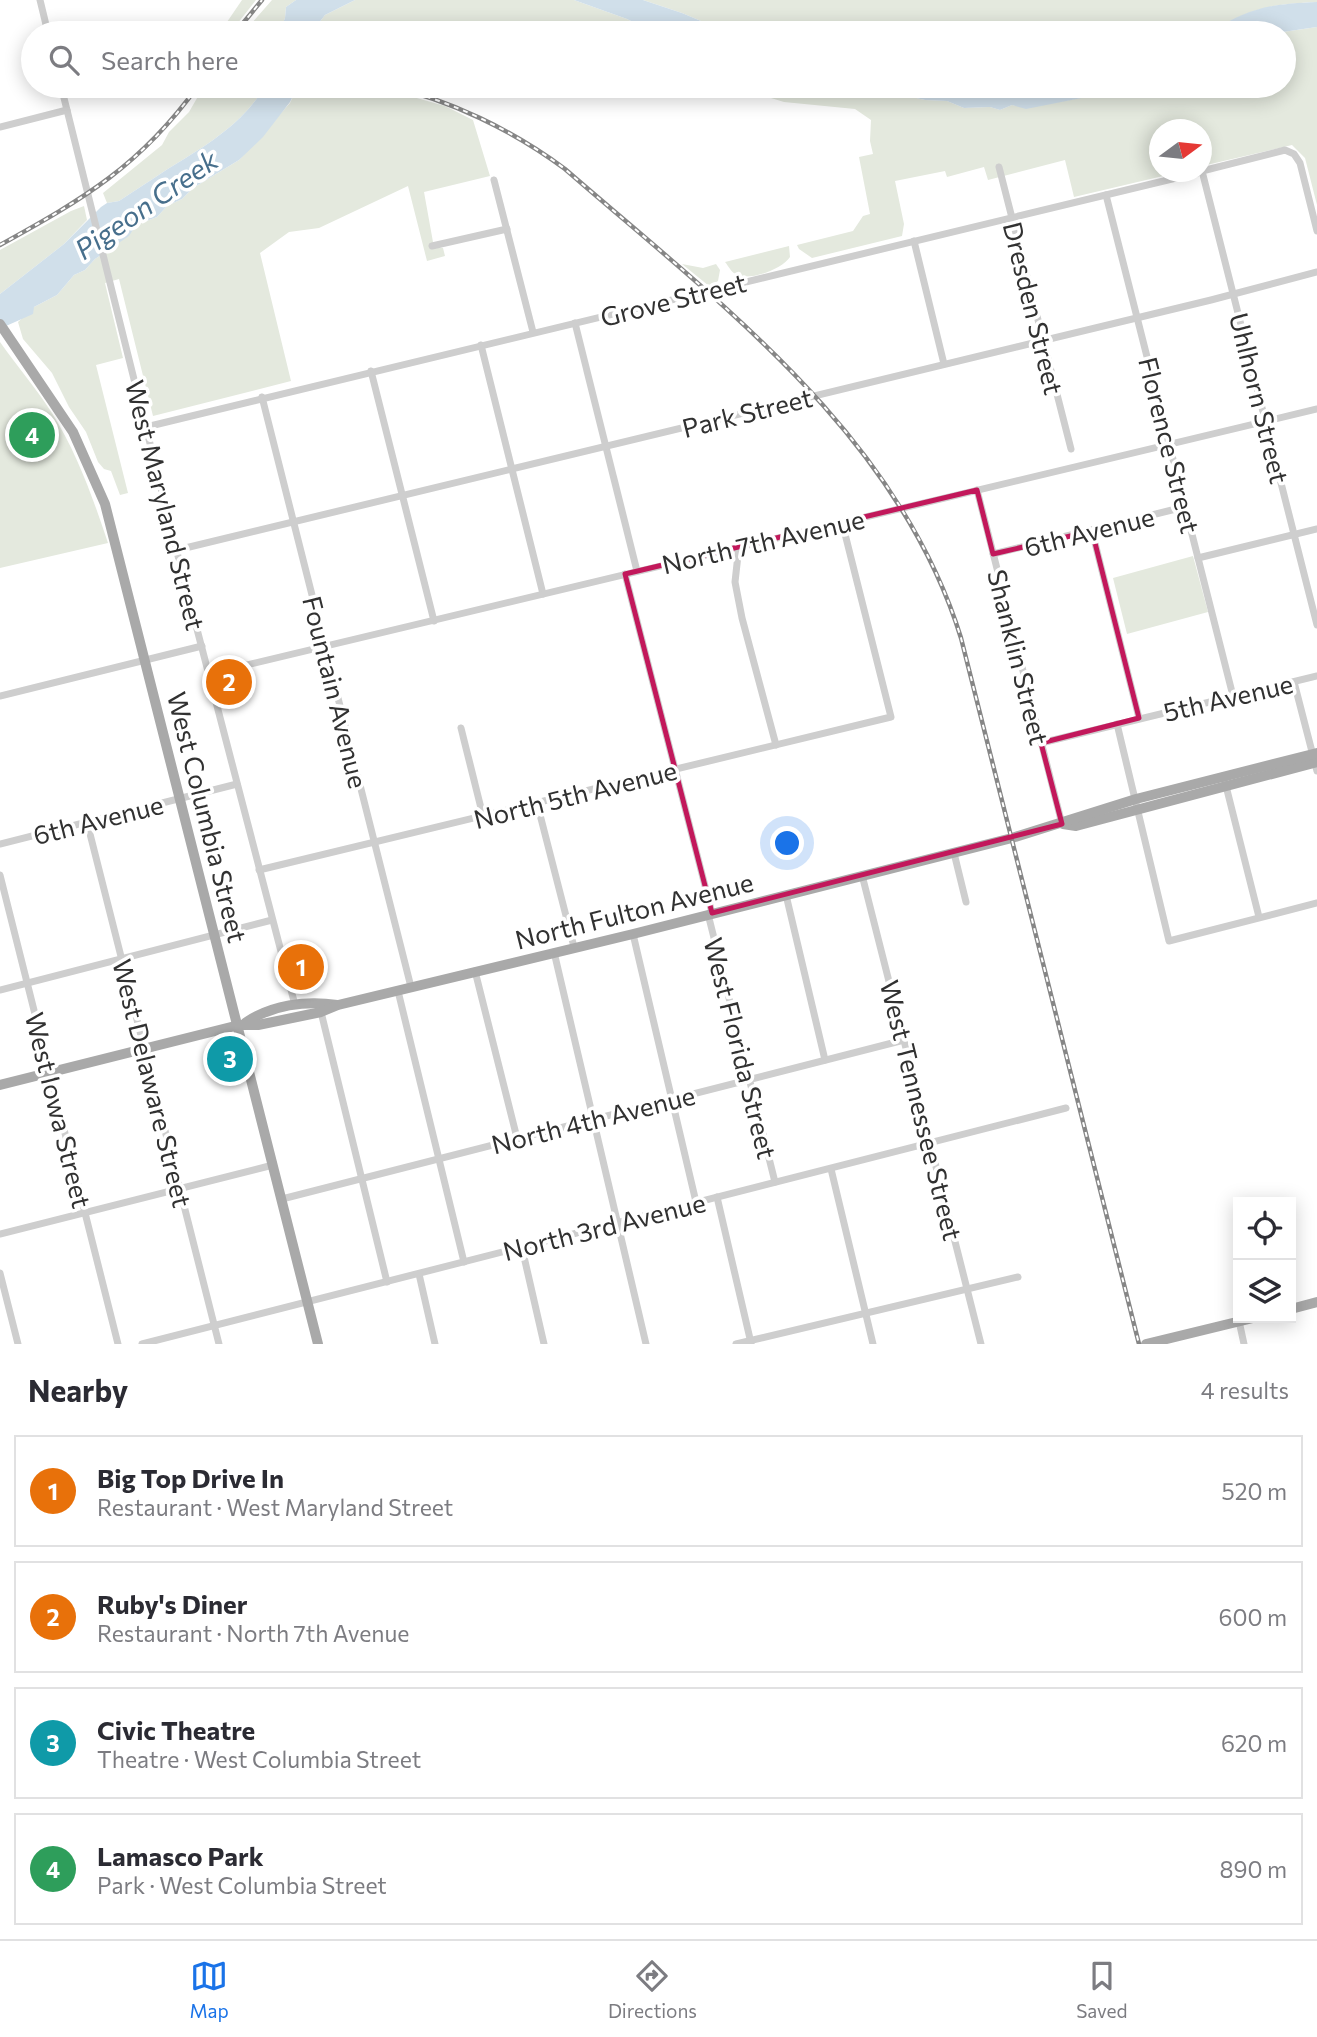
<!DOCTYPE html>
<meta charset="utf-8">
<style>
:root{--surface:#fff;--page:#f2f2f3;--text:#2b2b33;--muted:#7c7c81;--line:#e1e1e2;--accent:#1a73e8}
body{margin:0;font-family:Commissioner,sans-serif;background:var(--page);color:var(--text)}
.controls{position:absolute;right:21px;bottom:21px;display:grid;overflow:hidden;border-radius:0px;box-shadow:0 4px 18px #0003}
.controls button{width:63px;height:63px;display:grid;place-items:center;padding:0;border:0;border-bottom:2px solid var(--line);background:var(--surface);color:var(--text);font:35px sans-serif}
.compass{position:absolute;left:1149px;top:119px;width:63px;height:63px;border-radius:50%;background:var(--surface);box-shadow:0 4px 18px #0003;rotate:75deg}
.you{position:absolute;left:788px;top:844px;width:24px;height:24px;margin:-18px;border:5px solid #fff;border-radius:50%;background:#1a73e8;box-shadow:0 0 0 10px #1a73e833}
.badge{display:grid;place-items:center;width:46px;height:46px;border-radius:50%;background:var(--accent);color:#fff;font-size:23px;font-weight:700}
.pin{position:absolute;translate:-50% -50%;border:4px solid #fff;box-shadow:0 2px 7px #0006}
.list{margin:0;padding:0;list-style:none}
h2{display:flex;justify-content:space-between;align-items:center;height:91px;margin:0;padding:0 28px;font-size:30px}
h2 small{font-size:23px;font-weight:400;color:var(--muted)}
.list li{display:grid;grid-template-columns:46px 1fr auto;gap:21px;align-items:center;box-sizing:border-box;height:112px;margin:0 14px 14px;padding:0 14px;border:2px solid var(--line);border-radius:0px}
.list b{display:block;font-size:26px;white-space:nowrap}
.list p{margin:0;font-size:23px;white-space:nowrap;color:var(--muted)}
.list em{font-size:23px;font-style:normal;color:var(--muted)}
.icon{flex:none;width:38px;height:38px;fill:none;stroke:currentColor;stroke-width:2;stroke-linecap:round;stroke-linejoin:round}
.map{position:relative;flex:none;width:1317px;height:1344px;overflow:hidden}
.search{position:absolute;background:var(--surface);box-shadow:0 4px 18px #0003;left:21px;right:21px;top:21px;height:77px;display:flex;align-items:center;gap:18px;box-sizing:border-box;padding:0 24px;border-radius:38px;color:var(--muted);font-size:26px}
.sheet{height:595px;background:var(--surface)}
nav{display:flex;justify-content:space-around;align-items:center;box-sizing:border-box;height:98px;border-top:2px solid var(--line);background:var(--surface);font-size:19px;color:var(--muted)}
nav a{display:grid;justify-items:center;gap:4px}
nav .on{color:var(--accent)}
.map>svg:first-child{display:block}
.green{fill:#e4e9de}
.water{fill:#d0dfea}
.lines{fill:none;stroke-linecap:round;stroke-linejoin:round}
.minor{stroke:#cecece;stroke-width:7}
.major{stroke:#a9a9a9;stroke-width:10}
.rail-casing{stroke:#868686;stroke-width:4.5}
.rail{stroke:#fff;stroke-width:2;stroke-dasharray:5;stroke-linecap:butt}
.marked{fill:none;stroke:#c2185b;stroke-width:5;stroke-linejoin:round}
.labels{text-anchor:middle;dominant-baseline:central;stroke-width:7;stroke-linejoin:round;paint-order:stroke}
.street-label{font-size:26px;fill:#313131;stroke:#fff}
.water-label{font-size:28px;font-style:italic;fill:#476f8c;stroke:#fff}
</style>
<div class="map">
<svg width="1317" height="1344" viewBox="0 0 1317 1344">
<rect width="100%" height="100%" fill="#fff"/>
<g class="green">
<path d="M242 0H256L230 33H216L227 22Z"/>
<path d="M272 0H296L286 7 285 18 279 33H243Z"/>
<path d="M355 0H574L627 19 655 33H531C523 29 518 26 510 33H311L325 15Z"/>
<path d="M643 0H1317V2C1269 4 1249 9 1208 33H754L720 29 682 13Z"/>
<path d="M1317 27V205L1305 158 1292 145 1202 166V130H1160V172H1180L1074 197 1065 160 988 180 984 167 947 177 945 171 895 181 904 224 902 236 812 258 799 249 797 245 853 231 863 216 870 214 859 157 873 154 870 141 871 120 855 109 784 102 732 86H863L925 100 947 101 964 108 990 107 1000 110 1012 105 1026 108 1107 93H1119L1147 86H1284V33H1276Z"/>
<path d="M204 86H265C247 118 215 140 184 159 162 172 141 187 119 201L107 203 103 193 162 145 169 132 189 112Z"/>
<path d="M298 86H386L385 89 445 106 473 120 490 176 424 192 433 242 437 247 443 248 445 256 427 261 408 186 319 228 289 232 260 253 291 381 153 416 119 279 105 283 123 358 96 365 128 493 120 495 111 471 104 469 98 462 86 432 69 407 52 373 23 339 18 322 34 307 57 295 74 275 85 270 95 259 128 236 136 225 157 217 167 206 182 199 193 188 239 160 290 103Z"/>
<path d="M437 86H486V92L479 98 456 97 450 91Z"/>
<path d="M84 206 87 220 64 244 0 294V250L71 211Z"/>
<path d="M789 246 790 257C782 269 751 281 737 275 731 272 729 267 725 262Z"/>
<path d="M682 264 703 268 716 264 720 270 718 281 709 286Z"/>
<path d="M0 342C17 366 36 388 52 413 77 453 93 498 108 543L0 568Z"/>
<path d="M1193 556 1208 612 1127 634 1113 578Z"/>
</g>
<g class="water">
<path d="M296 0H355L325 15 311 33H279L285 18 286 7Z"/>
<path d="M574 0H643L682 13 720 29 754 33H655L627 19Z"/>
<path d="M1317 2V27L1276 33H1208C1250 8 1268 4 1317 2Z"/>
<path d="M265 86H298L290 102 263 137 239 160 193 188 182 199 167 206 157 217 136 225 129 236 95 259 85 270 74 275 57 295 34 307 33 314 6 326 0 331V294L64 244 101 207 107 203 119 201C141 187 162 172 184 159 215 140 247 118 265 86Z"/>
<path d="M863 86H1147L1118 93H1107L1026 109 1012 105 1000 110 990 107 964 108 947 101 925 100Z"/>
</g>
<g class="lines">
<g class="minor">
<path d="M40 0 48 33"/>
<path d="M61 86 180 564 295 1005"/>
<path d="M0 127 67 110"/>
<path d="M999 167 1071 449"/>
<path d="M1202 171 1317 625"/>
<path d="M1202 171 1285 150 1294 154 1300 163 1317 231"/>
<path d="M494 180 533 332"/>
<path d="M1106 195 1233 696"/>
<path d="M914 241 944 364"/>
<path d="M432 246 507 229"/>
<path d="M575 323 637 571"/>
<path d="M481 345 543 594"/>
<path d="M371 371 434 621"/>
<path d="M262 397 411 987"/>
<path d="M146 427 1201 172"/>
<path d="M977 490 1062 824"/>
<path d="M1092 531 1139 718"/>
<path d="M739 546 735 582 742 618 776 745"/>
<path d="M177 550 1211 300 1317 272"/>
<path d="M993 554 1184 507"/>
<path d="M1198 558 1317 529"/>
<path d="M625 574 712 913"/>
<path d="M209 674 1317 409"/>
<path d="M1294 682 1317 771"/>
<path d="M0 696 202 646"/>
<path d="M1117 724 1169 941 1317 903"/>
<path d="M461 728 483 816"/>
<path d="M1041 743 1317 676"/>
<path d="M1225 782 1259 917"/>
<path d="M537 803 574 947"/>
<path d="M87 822 219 1344"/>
<path d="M0 844 237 784"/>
<path d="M954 853 966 902"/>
<path d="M259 870 891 717 842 522"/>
<path d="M0 875 118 1344"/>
<path d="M862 875 981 1344"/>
<path d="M786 895 825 1060"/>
<path d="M708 914 775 1182"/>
<path d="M633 934 696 1202"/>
<path d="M554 952 646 1344"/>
<path d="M475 971 517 1138"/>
<path d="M0 990 272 920"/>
<path d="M398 991 464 1262"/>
<path d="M321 1012 387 1282"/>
<path d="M831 1169 873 1344"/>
<path d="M717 1197 751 1343"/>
<path d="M282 1199 904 1040"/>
<path d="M0 1234 273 1165"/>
<path d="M522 1248 544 1344"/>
<path d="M0 1273 18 1344"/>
<path d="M419 1274 435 1344"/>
<path d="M1239 1321 1244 1344"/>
<path d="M142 1344 1066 1108"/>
<path d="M736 1344 1018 1277"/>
</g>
<g class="major">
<path d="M0 324 73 432 105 504 318 1344"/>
<path d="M1063 824 1076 826 1317 762"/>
<path d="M245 1023C271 1005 306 1000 337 1005"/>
<path d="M0 1085 239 1025H258L321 1012 338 1005 633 934 1012 838 1136 799 1317 753"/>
<path d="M1291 1309 1317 1302"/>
<path d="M1146 1344 1253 1318"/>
</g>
<defs>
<g id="rail">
<path d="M235 33 262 0"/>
<path d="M387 86C449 99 514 131 565 169 719 303 898 434 961 638L1139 1344"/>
<path d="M0 245C85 198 140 166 198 86"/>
</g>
</defs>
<use href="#rail" class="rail-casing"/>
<use href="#rail" class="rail"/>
</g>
<path class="marked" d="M977 490 993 554 1092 531 1139 718 1041 743 1062 824 712 913 625 574Z"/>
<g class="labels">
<g class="street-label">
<text transform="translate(673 299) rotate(-14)">Grove Street</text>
<text transform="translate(1034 308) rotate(76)">Dresden Street</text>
<text transform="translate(1260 398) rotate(76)">Uhlhorn Street</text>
<text transform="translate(747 412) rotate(-14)">Park Street</text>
<text transform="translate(1170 445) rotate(76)">Florence Street</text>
<text transform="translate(166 505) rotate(76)">West Maryland Street</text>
<text transform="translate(1089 531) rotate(-14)">6th Avenue</text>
<text transform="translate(763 541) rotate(-13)">North 7th Avenue</text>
<text transform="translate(1019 657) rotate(76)">Shanklin Street</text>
<text transform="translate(336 692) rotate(76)">Fountain Avenue</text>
<text transform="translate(1228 697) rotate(-13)">5th Avenue</text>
<text transform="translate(575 794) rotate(-14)">North 5th Avenue</text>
<text transform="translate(208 817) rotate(76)">West Columbia Street</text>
<text transform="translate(98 819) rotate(-14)">6th Avenue</text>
<text transform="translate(634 910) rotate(-14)">North Fulton Avenue</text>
<text transform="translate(741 1048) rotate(76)">West Florida Street</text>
<text transform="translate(153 1083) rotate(76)">West Delaware Street</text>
<text transform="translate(59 1110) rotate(76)">West Iowa Street</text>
<text transform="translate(922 1110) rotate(76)">West Tennessee Street</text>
<text transform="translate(593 1119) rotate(-14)">North 4th Avenue</text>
<text transform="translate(604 1226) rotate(-14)">North 3rd Avenue</text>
</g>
<g class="water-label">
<text transform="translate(146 204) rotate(-35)">Pigeon Creek</text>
</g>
</g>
</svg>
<div class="controls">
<button><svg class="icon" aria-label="locate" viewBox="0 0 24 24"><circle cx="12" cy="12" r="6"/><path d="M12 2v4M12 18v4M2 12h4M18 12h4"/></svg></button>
<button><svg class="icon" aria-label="layers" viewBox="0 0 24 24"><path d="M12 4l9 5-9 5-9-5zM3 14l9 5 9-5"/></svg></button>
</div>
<svg class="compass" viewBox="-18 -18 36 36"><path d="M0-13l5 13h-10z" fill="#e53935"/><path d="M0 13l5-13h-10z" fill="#7c7c81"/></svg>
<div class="you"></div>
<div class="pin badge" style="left:301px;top:967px;background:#e8710a">1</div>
<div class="pin badge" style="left:229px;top:682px;background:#e8710a">2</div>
<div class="pin badge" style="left:230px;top:1059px;background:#0f9aa8">3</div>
<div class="pin badge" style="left:32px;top:435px;background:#2e9e5b">4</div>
<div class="search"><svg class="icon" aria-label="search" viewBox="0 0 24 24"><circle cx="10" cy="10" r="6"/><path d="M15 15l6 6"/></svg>Search here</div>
</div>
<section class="sheet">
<h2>Nearby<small>4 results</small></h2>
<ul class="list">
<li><span class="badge" style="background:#e8710a">1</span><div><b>Big Top Drive In</b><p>Restaurant · West Maryland Street</p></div><em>520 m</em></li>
<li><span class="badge" style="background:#e8710a">2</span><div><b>Ruby's Diner</b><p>Restaurant · North 7th Avenue</p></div><em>600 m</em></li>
<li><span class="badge" style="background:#0f9aa8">3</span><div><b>Civic Theatre</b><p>Theatre · West Columbia Street</p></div><em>620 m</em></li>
<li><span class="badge" style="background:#2e9e5b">4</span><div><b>Lamasco Park</b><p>Park · West Columbia Street</p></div><em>890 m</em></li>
</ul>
</section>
<nav>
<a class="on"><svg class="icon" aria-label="map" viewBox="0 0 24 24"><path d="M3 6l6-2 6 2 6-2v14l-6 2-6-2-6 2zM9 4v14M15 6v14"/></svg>Map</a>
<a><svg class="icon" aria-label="directions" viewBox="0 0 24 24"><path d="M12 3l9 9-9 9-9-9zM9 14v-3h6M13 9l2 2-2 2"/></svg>Directions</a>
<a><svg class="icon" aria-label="saved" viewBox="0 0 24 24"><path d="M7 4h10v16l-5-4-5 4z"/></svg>Saved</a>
</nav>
